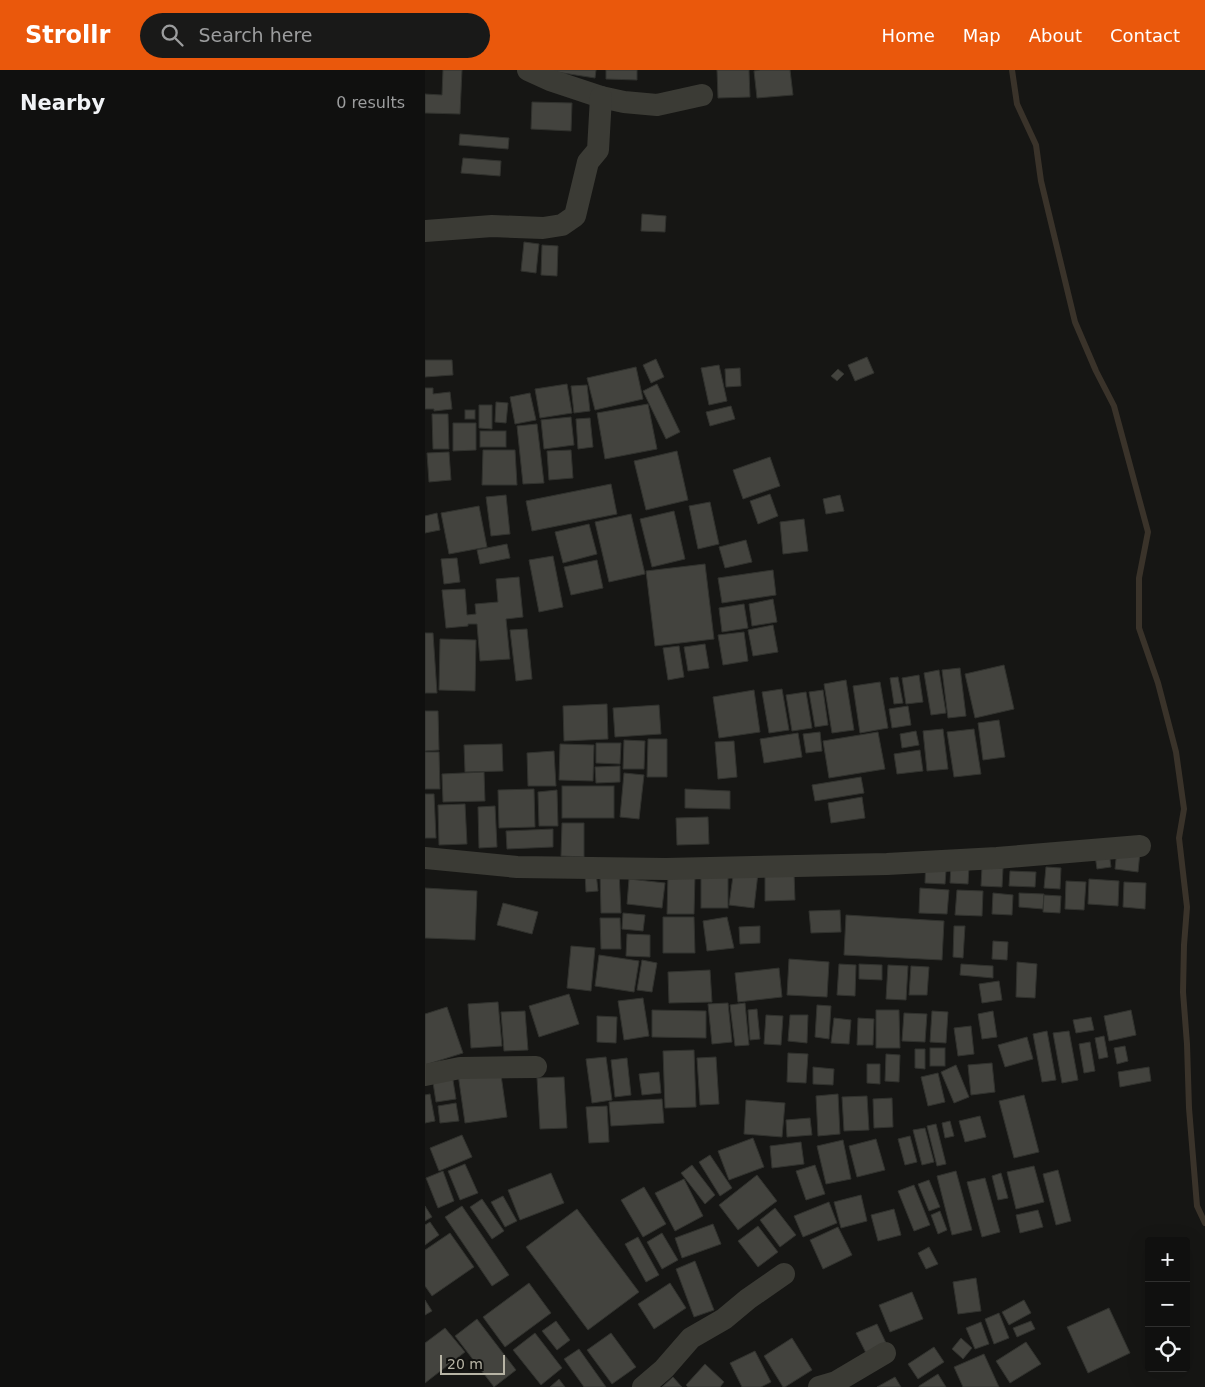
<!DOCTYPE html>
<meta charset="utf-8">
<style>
:root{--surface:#10100f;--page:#191918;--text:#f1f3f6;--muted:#9c9d9e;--line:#30302f;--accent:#ea580c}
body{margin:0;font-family:"DejaVu Sans",sans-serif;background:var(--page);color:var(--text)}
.controls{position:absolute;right:15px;bottom:15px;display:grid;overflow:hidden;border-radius:5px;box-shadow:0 5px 20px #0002}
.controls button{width:45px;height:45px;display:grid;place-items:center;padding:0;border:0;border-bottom:1px solid var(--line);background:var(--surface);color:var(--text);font:25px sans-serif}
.scale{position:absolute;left:15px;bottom:12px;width:65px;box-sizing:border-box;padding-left:5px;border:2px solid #b7b4a5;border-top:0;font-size:14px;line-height:18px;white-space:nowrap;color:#b7b4a5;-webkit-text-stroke:4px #11110f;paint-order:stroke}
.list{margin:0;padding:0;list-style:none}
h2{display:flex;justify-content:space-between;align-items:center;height:65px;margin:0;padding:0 20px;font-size:21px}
h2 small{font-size:16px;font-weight:400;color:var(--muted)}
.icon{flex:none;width:28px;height:28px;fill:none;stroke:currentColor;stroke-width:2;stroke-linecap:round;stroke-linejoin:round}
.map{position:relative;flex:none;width:780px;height:1317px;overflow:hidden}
header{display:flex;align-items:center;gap:30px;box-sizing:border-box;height:70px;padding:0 25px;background:var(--accent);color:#fff}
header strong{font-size:24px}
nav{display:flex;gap:28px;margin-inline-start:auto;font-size:18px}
.search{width:350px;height:45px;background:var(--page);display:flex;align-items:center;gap:12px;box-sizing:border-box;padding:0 18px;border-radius:28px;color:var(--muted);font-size:19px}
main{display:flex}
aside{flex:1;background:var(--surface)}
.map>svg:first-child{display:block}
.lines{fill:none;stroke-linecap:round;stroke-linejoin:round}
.stream{stroke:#3a332a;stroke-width:6}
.building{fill:#43433e;stroke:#31322e}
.minor{stroke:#3b3b35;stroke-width:22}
</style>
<header>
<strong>Strollr</strong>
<div class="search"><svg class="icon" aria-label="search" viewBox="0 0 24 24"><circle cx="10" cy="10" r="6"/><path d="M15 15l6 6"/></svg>Search here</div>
<nav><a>Home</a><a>Map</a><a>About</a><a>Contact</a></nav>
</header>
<main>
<aside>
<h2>Nearby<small>0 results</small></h2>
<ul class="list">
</ul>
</aside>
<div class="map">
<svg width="780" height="1317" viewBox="0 0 780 1317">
<rect width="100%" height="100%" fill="#161614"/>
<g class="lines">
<path class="stream" d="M587 0 592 34 611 75 616 111 650 252 671 301 689 336 723 462 714 508V558L733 613 751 682 759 739 754 768 762 837 759 875 758 922 762 974 764 1038 772 1136 780 1153"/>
</g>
<g class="building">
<path d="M18 0H37L35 44 0 43V24L17 25Z"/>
<path d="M125 0H171L170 8 125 1Z"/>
<path d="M181 0H212V10L181 9Z"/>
<path d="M292 0H324L325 27 293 28Z"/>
<path d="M335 0H365L368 25 332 28 329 1Z"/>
<path d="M107 32 147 33 146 61 106 59Z"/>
<path d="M35 64 84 68 83 79 34 75Z"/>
<path d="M38 88 76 91 75 106 36 103Z"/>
<path d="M217 144 241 146 240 162 216 161Z"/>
<path d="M99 172 114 174 111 203 96 201Z"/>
<path d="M117 175 133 176 132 206 116 205Z"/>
<path d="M442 287 449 303 430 311 423 295Z"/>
<path d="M231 289 239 307 226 313 218 295Z"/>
<path d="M0 290H27L28 305 0 307Z"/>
<path d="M294 295 302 331 284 335 276 298Z"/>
<path d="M211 297 218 329 170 340 162 308Z"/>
<path d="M315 298 316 316 301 317 300 299Z"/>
<path d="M413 299 419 304 412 311 406 306Z"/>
<path d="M142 314 147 343 115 348 110 319Z"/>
<path d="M232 314 255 362 241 369 218 321Z"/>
<path d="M162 315 165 341 149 343 146 316Z"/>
<path d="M0 318H8V324L25 322 27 339 9 341V339H0Z"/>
<path d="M105 323 111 350 90 354 85 327Z"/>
<path d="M71 332 83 333 81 353 70 352Z"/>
<path d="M223 334 232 379 180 389 172 343Z"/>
<path d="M54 335H67V359L54 358Z"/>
<path d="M306 336 310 349 285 356 281 342Z"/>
<rect x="40" y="340" width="10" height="9"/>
<path d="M7 344H23L24 379H8Z"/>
<path d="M146 347 149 375 119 379 116 350Z"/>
<path d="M165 348 168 377 153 379 151 349Z"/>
<path d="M28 353H51V380L28 381Z"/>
<path d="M112 354 119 413 98 414 92 356Z"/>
<rect x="55" y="361" width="26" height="16"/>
<path d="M58 380H90L92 415H57Z"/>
<path d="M146 380 148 408 124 410 122 381Z"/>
<path d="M252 381 263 430 221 440 209 391Z"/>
<path d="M24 382 26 410 4 412 2 383Z"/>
<path d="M345 387 355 416 318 429 308 400Z"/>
<path d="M186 414 192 444 107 461 101 431Z"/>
<path d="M345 424 353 446 333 454 325 431Z"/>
<path d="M81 425 85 464 66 466 61 427Z"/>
<path d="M415 425 419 441 401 444 398 429Z"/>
<path d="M285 432 294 474 273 479 264 436Z"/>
<path d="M54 436 62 477 24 484 16 443Z"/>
<path d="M249 441 260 489 227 497 215 449Z"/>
<path d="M12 443 15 460 0 463V446Z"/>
<path d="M206 444 220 504 184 512 170 452Z"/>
<path d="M379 449 383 481 358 484 355 452Z"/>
<path d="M164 454 172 484 138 493 130 462Z"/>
<path d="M321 470 327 492 300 498 294 477Z"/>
<path d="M82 474 85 488 55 494 52 480Z"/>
<path d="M128 486 138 537 114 542 104 490Z"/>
<path d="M32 488 35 512 19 514 16 489Z"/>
<path d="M172 490 178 518 146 525 139 497Z"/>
<path d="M280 494 289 569 230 576 221 501Z"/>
<path d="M348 500 351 525 297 533 293 508Z"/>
<path d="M94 507 98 547 81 549 85 589 55 591 52 554H43V556L21 558 17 520 40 519 42 545 51 544 50 534 73 532 71 509Z"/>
<path d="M348 529 352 552 327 556 324 534Z"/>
<path d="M319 534 323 558 297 562 294 538Z"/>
<path d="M348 555 353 582 328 586 323 560Z"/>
<path d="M102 559 107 609 91 611 85 560Z"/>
<path d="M319 562 323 591 298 595 293 565Z"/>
<path d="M0 563H8L12 623H0Z"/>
<path d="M15 569 51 570 50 621 14 620Z"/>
<path d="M280 574 284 598 263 601 259 577Z"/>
<path d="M254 576 259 607 243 610 238 578Z"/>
<path d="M579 595 589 639 550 648 540 604Z"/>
<path d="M535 598 541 646 523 648 517 600Z"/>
<path d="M514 600 521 643 506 645 499 603Z"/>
<path d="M494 605 498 632 481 634 477 608Z"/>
<path d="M473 607 478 633 469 634 465 608Z"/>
<path d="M421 610 429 660 407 663 399 614Z"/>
<path d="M455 612 463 658 435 663 428 616Z"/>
<path d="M357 619 364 660 344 663 337 622Z"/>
<path d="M329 620 335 662 294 668 288 627Z"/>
<path d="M398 620 403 655 390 657 384 622Z"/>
<path d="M381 622 387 658 367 661 361 625Z"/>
<path d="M182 634 183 669 139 671 138 636Z"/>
<path d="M234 635 236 664 190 667 188 638Z"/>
<path d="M483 636 486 655 467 658 464 639Z"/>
<path d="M0 641H13L14 680 0 681Z"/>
<path d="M574 650 580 687 558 690 553 653Z"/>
<path d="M518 659 523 699 502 701 498 661Z"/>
<path d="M549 659 556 704 529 707 522 662Z"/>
<path d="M491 661 494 675 477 678 475 664Z"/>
<path d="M395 662 397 681 381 683 378 664Z"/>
<path d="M453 662 460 699 404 708 398 671Z"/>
<path d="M373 663 377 687 339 693 335 669Z"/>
<path d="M223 669H242V707H222Z"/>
<path d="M199 670 220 671 219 699H198Z"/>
<path d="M309 671 312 707 293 709 290 672Z"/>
<path d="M171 673H196L195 694 171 693Z"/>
<path d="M77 674 78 701 40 702 39 675Z"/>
<path d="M135 674 169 675 168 711 134 710Z"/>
<path d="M495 680 498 701 472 704 469 684Z"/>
<path d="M129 681 131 716H103L102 683Z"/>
<path d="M0 682H14L15 719H0Z"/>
<path d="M195 696V712L171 713 170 697Z"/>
<path d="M59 702 60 731 18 732 17 704Z"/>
<path d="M199 703 219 705 214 749 195 747Z"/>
<path d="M436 707 439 723 390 731 387 715Z"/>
<rect x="137" y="716" width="52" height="32"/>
<path d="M109 719 110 757 74 758 73 720Z"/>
<path d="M260 719 305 721V739L260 738Z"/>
<path d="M132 720 133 756H114L113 722Z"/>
<path d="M0 724H9L11 768H0Z"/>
<path d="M437 727 440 748 406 753 403 733Z"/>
<path d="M40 734 42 774 14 775 13 735Z"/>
<path d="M70 736 72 777 54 778 53 737Z"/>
<path d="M283 747 284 774 252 775 251 748Z"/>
<path d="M137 753H159V787L136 786Z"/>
<path d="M128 759V777L82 779 81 761Z"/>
<path d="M692 779 715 782 713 802 690 799Z"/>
<path d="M684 782 686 797 672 799 670 785Z"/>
<path d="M501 786 522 787 520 814 500 813Z"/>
<path d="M526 794 544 796 543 814 525 813Z"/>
<path d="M557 797 578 798 577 817 556 816Z"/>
<path d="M621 797 636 798 635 819 619 818Z"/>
<path d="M309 799 333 803 329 838 304 835Z"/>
<path d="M194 801 196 843H176L175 802Z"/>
<path d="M585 801 611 802 610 817 584 816Z"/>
<path d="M171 802 173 821 161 822 160 803Z"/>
<path d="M340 803H369L370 830 340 831Z"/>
<path d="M243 804 270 805 269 844H242Z"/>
<rect x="276" y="804" width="27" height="34"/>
<path d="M204 809 240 813 237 838 202 834Z"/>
<path d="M664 809 694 811 693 836 663 834Z"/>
<path d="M641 811 661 812 659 840 640 839Z"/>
<path d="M699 812 721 813 720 839 698 837Z"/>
<path d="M0 818 52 821 50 870 0 868Z"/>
<path d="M495 818 524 820 522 844 494 843Z"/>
<path d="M532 820 558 821 557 846 530 845Z"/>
<path d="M568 823 588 825 587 845 567 844Z"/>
<path d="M594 823 619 824 618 839 594 837Z"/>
<path d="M619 825 636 826 635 843 618 842Z"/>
<path d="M78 833 113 842 107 864 72 855Z"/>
<path d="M415 840 416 862 386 863 384 841Z"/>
<path d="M198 843 220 845 218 861 197 859Z"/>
<path d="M421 845 519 851 517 890 419 885Z"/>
<path d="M238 847H269L270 883H238Z"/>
<path d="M302 847 309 878 282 881 278 851Z"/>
<path d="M175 848H195L196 879H176Z"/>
<path d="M335 856V873L315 874 314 857Z"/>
<path d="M529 856H540L538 888 528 887Z"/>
<path d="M202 864 225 865V887L201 886Z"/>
<path d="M568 871 583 872 582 890 567 889Z"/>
<path d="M146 876 170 878 166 921 142 918Z"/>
<path d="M174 885 214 891 209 922 170 916Z"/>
<path d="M364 889 404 892 402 927 362 925Z"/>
<path d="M217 890 232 893 227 922 212 920Z"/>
<path d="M592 892 612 894 610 928 591 927Z"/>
<path d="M414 894 431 895 430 926 412 925Z"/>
<path d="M434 894 457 895V910L434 909Z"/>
<path d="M536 894 568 896V908L535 905Z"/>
<path d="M463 895 483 896 481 930 461 929Z"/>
<path d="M486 896 504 897 502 925H484Z"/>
<path d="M354 898 357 927 313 932 310 903Z"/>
<path d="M285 900 287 932 244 933 243 902Z"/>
<path d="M574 911 577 930 557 933 554 914Z"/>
<path d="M144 924 154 954 114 967 104 936Z"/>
<path d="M218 928 224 966 199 970 193 931Z"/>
<path d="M73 932 77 976 46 978 43 934Z"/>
<path d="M303 933 307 972 287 974 283 934Z"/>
<path d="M320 933 324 975 310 976 305 935Z"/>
<path d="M392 935 406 936 404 969 390 967Z"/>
<path d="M22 937 38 983 0 995V944Z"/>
<path d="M332 939 335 969 325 970 323 940Z"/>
<path d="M227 940 281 941V968L227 967Z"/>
<path d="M451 940H474L475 978H451Z"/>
<path d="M706 940 711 965 684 971 679 946Z"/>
<path d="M100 941 103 980 79 981 76 942Z"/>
<path d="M507 941 523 942 521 973 505 972Z"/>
<path d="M568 941 572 967 557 969 553 944Z"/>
<path d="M479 943 502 944 500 972 477 971Z"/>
<path d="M341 945 358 946 356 975 339 974Z"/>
<path d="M365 945H383L382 973 363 971Z"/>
<path d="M172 946 192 947 191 973 172 972Z"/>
<path d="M666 947 669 960 651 963 648 950Z"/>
<path d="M409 948 426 950 424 974 406 973Z"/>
<path d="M433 948 449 949 448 975H432Z"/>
<path d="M546 956 549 984 533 986 529 958Z"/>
<path d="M622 961 631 1010 617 1012 608 964Z"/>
<path d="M644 961 653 1010 637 1013 628 963Z"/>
<path d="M679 966 683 987 674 989 670 968Z"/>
<path d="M602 967 608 989 580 997 573 975Z"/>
<path d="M665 972 670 1001 659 1003 654 974Z"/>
<path d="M700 976 703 991 692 994 689 978Z"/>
<rect x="505" y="978" width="15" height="18"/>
<path d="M490 979H500V999L490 998Z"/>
<path d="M269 980 271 1037 240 1038 238 981Z"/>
<path d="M363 983 383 984 381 1013 362 1012Z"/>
<path d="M461 984 475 985 474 1012 460 1011Z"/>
<path d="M181 987 187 1030 167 1033 161 989Z"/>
<path d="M291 987 294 1034 275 1035 272 988Z"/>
<path d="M202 988 206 1025 190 1027 186 990Z"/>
<path d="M567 993 570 1022 546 1025 543 995Z"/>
<path d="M442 994H455V1014L442 1013Z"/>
<path d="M531 995 544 1027 529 1033 516 1002Z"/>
<path d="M388 997 409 999 408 1015 388 1014Z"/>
<path d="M724 997 726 1011 695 1017 693 1002Z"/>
<path d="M75 998 82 1047 40 1053 33 1004Z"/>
<path d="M234 1002 236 1023 217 1025 214 1004Z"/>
<path d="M513 1003 520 1032 503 1036 496 1007Z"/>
<path d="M27 1004 31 1029 11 1032 7 1006Z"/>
<path d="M139 1007 142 1058 115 1059 112 1008Z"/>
<path d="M5 1024 10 1051 0 1053V1025Z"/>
<path d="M413 1024 415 1064 393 1066 391 1026Z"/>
<path d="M599 1025 614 1082 589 1088 574 1031Z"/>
<path d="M442 1026 444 1060 419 1061 417 1027Z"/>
<path d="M467 1028 468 1057 449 1058 448 1029Z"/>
<path d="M237 1029 239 1053 186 1056 184 1032Z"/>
<path d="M321 1030 360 1033 357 1067 319 1064Z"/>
<path d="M31 1033 34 1051 15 1053 13 1036Z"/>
<path d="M182 1036 184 1072 164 1073 161 1037Z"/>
<path d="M555 1046 561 1067 540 1072 534 1051Z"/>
<path d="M385 1048 387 1065 362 1067 361 1050Z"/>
<path d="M525 1051 529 1066 520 1068 517 1053Z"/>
<path d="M511 1054 521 1094 512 1096 502 1056Z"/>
<path d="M500 1058 509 1092 497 1095 488 1060Z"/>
<path d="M37 1065 47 1087 14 1101 5 1078Z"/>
<path d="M485 1066 492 1092 480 1095 473 1069Z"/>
<path d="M328 1068 339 1097 304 1110 293 1081Z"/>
<path d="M451 1069 460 1100 432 1107 424 1076Z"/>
<path d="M418 1070 426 1109 401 1114 392 1076Z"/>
<path d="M376 1072 379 1094 347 1098 345 1076Z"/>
<path d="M285 1085 307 1118 295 1126 274 1092Z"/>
<path d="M40 1094 53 1123 35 1130 23 1101Z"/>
<path d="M267 1095 290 1125 280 1134 256 1103Z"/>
<path d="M390 1095 400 1124 381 1130 371 1101Z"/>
<path d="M609 1096 619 1132 591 1139 582 1102Z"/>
<path d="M633 1100 646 1151 631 1155 618 1104Z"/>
<path d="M18 1101 29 1131 13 1138 1 1108Z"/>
<path d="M531 1101 547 1160 527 1165 512 1106Z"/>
<path d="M126 1103 139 1133 95 1150 83 1120Z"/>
<path d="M576 1103 583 1128 573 1130 567 1106Z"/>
<path d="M332 1105 352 1131 313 1160 294 1135Z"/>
<path d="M560 1108 575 1162 557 1167 542 1112Z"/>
<path d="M259 1109 278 1146 250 1161 230 1123Z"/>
<path d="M504 1110 515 1137 504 1141 493 1114Z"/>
<path d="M489 1115 505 1155 489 1161 473 1121Z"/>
<path d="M219 1117 241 1154 218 1167 196 1130Z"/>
<path d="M436 1125 442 1151 416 1158 409 1132Z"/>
<path d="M78 1126 92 1151 80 1157 66 1132Z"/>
<path d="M57 1129 79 1161 67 1169 45 1137Z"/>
<path d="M404 1132 412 1153 378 1167 369 1146Z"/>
<path d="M0 1136 7 1147 0 1151Z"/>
<path d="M37 1136 84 1205 67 1216 20 1147Z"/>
<path d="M350 1138 371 1165 355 1177 335 1150Z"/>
<path d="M152 1139 214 1222 163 1260 101 1177Z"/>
<path d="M469 1139 476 1165 453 1171 446 1145Z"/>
<path d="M613 1140 618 1157 595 1163 591 1145Z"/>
<path d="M515 1141 522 1160 513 1164 506 1145Z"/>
<path d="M5 1152 14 1165 0 1175V1155Z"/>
<path d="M288 1154 296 1174 257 1188 250 1168Z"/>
<path d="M333 1156 353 1182 333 1197 313 1171Z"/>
<path d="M413 1157 427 1185 398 1199 385 1170Z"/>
<path d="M25 1163 49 1197 7 1226 0 1216V1180Z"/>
<path d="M237 1163 253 1190 237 1199 222 1172Z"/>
<path d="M213 1167 234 1205 221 1212 200 1174Z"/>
<path d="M504 1177 513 1194 501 1199 493 1183Z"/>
<path d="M270 1191 289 1240 269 1247 251 1199Z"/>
<path d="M551 1208 556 1241 533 1244 528 1212Z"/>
<path d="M104 1213 126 1243 80 1277 58 1247Z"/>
<path d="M245 1213 261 1238 229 1259 213 1234Z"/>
<path d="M487 1222 498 1249 465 1262 454 1235Z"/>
<path d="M0 1230 7 1241 0 1245Z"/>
<path d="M599 1230 606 1243 584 1255 577 1242Z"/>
<path d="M684 1238 705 1283 663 1303 642 1257Z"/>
<path d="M574 1243 584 1268 569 1274 560 1249Z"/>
<path d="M52 1249 91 1300 69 1317 30 1266Z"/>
<path d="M131 1251 145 1270 132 1280 117 1261Z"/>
<path d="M606 1251 610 1259 592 1267 588 1258Z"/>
<path d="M556 1252 564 1274 550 1279 541 1258Z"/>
<path d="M452 1254 461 1273 441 1283 431 1263Z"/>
<path d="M20 1258 40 1282 0 1313V1273Z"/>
<path d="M110 1263 137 1298 116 1315 88 1280Z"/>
<path d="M186 1263 211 1297 187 1314 162 1280Z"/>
<path d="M367 1268 387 1300 360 1317H358L339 1286Z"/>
<path d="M536 1268 547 1278 538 1289 527 1279Z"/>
<path d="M601 1272 616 1294 585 1313 571 1291Z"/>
<path d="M509 1277 519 1292 493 1309 483 1294Z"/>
<path d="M154 1279 181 1317H159L139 1289Z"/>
<path d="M330 1281 346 1312 336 1317H317L305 1293Z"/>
<path d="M559 1284 574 1317H538L529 1297Z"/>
<path d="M280 1294 299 1312 295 1317H263L261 1315Z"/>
<path d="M513 1304 521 1317H494V1316Z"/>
<path d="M248 1307 257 1317H237Z"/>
<path d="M470 1307 476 1317H452Z"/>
<path d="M134 1309 140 1317H125Z"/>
</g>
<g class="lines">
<g class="minor">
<path d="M103 0 125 10 176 27 199 32 232 35 277 25"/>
<path d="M0 161 67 156 118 158 137 155 150 146 163 92 173 80 176 27"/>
<path d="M0 788 92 797 241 799 462 794 572 788 715 776"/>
<path d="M0 1005 35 998 111 997"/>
<path d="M218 1317 239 1299 266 1268 299 1249 323 1229 359 1204"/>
<path d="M394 1317 411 1312 460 1283"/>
</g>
</g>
</svg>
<div class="controls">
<button>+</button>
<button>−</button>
<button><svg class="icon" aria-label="locate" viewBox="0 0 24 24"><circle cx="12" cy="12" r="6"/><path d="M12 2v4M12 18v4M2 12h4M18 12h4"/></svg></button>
</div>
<div class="scale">20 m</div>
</div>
</main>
